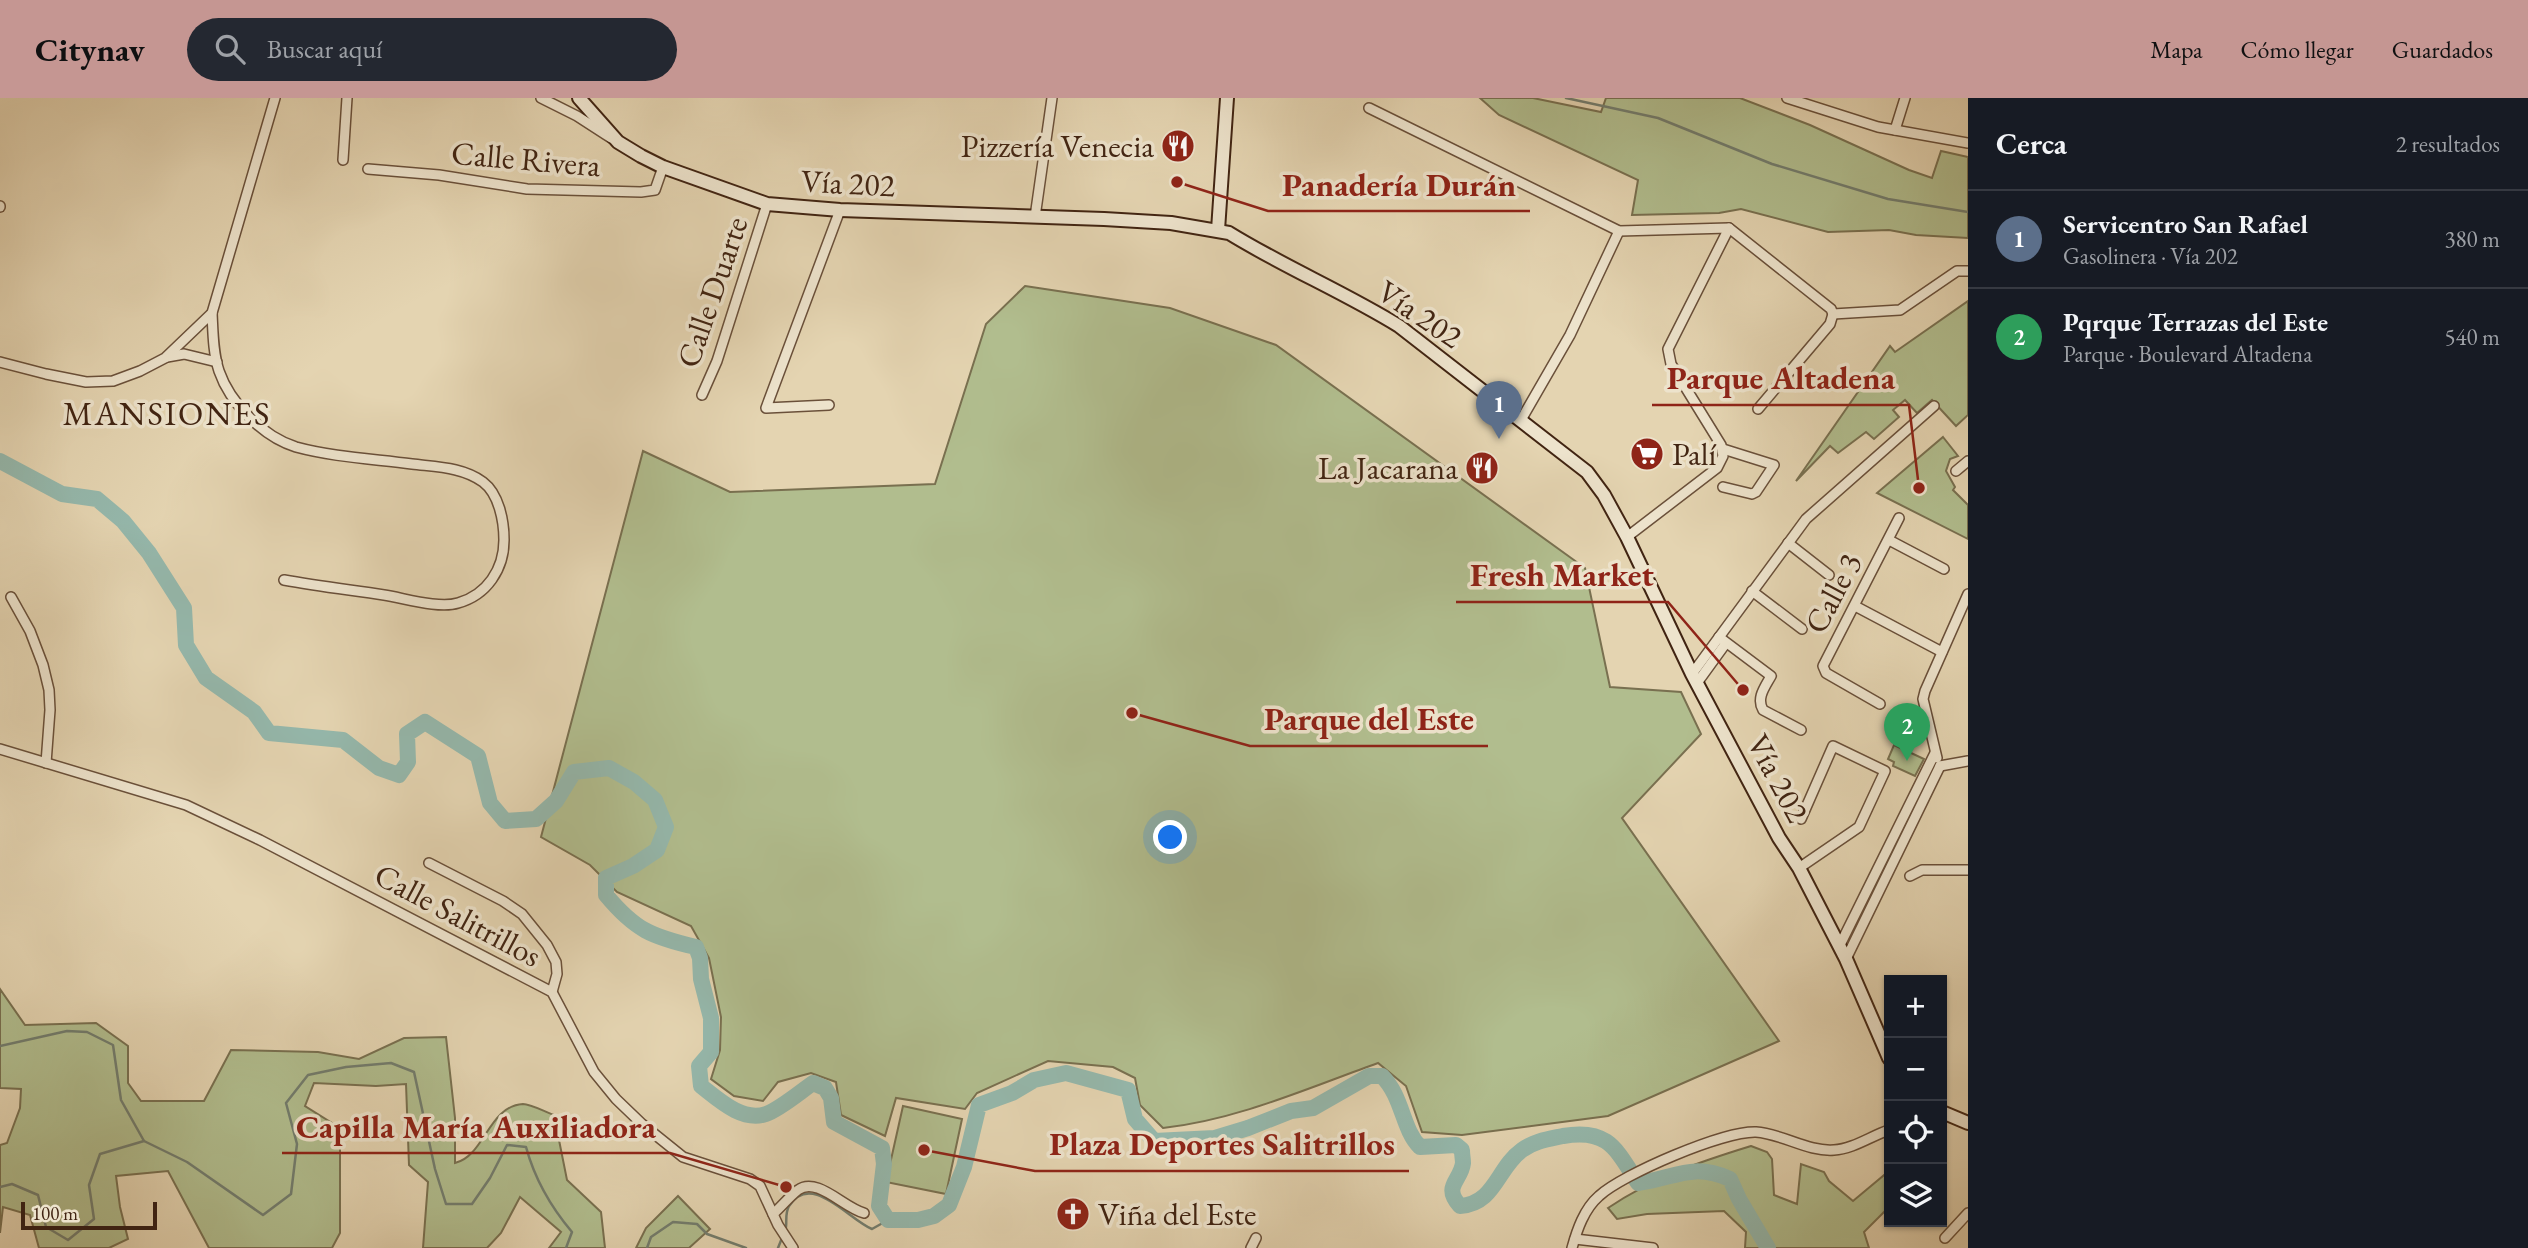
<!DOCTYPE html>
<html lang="es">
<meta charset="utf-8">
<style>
:root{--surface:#171b24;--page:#242831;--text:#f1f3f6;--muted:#9ea1a6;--line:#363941;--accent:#c59692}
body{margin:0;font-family:"EB Garamond",serif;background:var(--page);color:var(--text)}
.controls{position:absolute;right:21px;bottom:21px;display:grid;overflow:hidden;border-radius:0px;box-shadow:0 2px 5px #0004}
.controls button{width:63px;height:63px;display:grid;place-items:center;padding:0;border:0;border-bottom:2px solid var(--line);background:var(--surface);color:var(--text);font:35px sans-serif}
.scale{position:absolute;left:21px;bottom:18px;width:136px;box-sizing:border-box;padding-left:7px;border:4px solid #412412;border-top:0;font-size:19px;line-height:24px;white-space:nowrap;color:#412412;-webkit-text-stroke:5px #ede3cc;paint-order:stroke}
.you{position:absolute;left:1171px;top:740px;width:24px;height:24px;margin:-18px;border:5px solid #fff;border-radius:50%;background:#1a73e8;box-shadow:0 0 0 10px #1a73e833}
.badge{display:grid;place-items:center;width:46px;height:46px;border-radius:50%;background:var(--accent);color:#fff;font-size:23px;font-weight:700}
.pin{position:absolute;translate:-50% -58px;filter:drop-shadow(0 2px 4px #0008)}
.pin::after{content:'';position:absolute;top:37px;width:24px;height:21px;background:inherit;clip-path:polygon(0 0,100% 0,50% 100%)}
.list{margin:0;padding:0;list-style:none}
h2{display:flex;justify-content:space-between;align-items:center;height:91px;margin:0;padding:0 28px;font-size:30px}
h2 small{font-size:23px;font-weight:400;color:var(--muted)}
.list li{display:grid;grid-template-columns:46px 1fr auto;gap:21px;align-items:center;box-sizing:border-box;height:98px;padding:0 28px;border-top:2px solid var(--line)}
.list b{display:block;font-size:26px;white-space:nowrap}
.list p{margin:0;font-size:23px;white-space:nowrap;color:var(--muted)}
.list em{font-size:23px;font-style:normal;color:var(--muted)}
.icon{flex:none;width:38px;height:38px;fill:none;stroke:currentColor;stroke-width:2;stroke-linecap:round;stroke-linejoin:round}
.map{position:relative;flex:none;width:1968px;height:1150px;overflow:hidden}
header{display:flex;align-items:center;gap:42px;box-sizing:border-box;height:98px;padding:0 35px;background:var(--accent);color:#111}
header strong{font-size:33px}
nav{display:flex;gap:38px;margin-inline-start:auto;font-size:24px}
.search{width:490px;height:63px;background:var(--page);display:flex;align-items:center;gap:18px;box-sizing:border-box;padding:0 24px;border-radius:38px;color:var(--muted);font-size:26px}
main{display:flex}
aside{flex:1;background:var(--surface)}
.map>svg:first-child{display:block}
.green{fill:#b1bd8e;stroke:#797050;stroke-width:2}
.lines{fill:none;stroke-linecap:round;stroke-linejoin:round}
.stream{stroke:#737d6e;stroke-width:2.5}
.river{stroke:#95b8ac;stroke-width:16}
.street-casing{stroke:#6a503a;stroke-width:12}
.secondary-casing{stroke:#412412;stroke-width:16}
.street{stroke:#ede3cc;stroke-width:9}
.secondary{stroke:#ede3cc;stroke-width:12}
.labels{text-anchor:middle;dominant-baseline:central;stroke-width:7;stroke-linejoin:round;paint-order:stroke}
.poi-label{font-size:32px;fill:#412412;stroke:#ede3cc;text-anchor:end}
.street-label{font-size:32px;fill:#412412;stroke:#ede3cc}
.neighbourhood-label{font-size:33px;letter-spacing:2px;fill:#412412;stroke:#ede3cc}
.leader{fill:none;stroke:#8f2418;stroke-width:2.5}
.callout-dot{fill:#8f2418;stroke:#ede3cc;stroke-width:2.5}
.callout-label{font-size:33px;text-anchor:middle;font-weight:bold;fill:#8f2418;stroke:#ede3cc;stroke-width:7;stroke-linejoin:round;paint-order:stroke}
</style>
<header>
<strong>Citynav</strong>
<div class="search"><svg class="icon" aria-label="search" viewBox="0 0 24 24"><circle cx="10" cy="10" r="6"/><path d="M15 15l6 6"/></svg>Buscar aquí</div>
<nav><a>Mapa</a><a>Cómo llegar</a><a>Guardados</a></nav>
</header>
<main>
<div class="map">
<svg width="1968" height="1150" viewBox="0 0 1968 1150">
<rect width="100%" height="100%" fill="#e4d4b1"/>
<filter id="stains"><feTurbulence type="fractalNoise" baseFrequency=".00286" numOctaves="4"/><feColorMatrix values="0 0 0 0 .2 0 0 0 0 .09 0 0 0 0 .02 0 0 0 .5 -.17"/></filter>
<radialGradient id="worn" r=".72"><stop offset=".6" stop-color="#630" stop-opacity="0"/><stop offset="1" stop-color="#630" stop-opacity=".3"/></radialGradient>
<g class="green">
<path d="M1480 0H1533L1601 14 1606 0H1740L1810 27 1909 72 1932 80 1941 53 1968 59V140L1916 137 1889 132 1828 134 1741 111 1719 115 1632 117 1638 82 1499 17Z"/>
<path d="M1025 188 1170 210 1276 247 1585 470 1610 589 1681 594 1701 636 1622 720 1779 943 1608 1018 1462 1037 1422 1034 1406 988 1378 965C1308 990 1237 1022 1163 1030L1140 1007 1135 980 1113 969 1048 963 977 995 965 1011 896 1000 885 1038 841 1017 836 984 811 975 778 984 763 1003 734 998 711 981 720 952 721 919 709 860 691 828 617 794 590 767 541 739 643 353 730 394 935 386 986 226Z"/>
<path d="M1968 203V317L1956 328 1932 302 1917 315 1905 302 1893 312 1899 319 1874 341 1866 334 1838 355 1830 348 1796 383 1890 248 1895 254Z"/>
<path d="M1943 339 1958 358 1950 361 1946 373 1955 389 1953 392 1968 407V441L1877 395Z"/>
<path d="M1894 647 1924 661 1915 678 1893 668 1894 664 1888 661Z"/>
<path d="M0 891 25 927 96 925 128 948V985L141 1003H204L231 952 318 954 359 961 404 940 446 939 455 1020V1065C485 1058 488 1008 523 1006 531 1006 545 1014 554 1017L567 1082 601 1114 605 1150H549L561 1134 520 1099 501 1135 487 1150H423L428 1084 409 1067 406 986 376 988 314 985 305 1008 340 1030V1135L332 1150H209L168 1073 116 1078 120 1109 128 1141 109 1150H39L30 1117 3 1109 0 1135V1047L7 1045 20 1010 21 991 0 990Z"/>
<path d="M903 1008 962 1021 946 1096 886 1084Z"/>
<path d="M1751 1048 1767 1054 1772 1061 1774 1097 1797 1106 1801 1066 1824 1074 1829 1083 1853 1103 1889 1073V1109L1864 1134 1869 1150H1745L1746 1134 1724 1113 1647 1116 1617 1121 1608 1110C1654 1079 1699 1064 1751 1048Z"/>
<path d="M678 1098 710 1131 689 1150H636L646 1130Z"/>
</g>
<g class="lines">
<g class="stream">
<path d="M1566 0 1658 20 1772 66 1888 101 1968 114"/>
<path d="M0 948 67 933 87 934 113 947 121 1002 144 1043 187 1064 263 1117 291 1096 297 1046 286 1005 308 977 346 969 391 965 414 974 435 1071 446 1106H472L490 1080 507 1047 526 1049C535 1082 550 1108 572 1134L566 1150"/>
<path d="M0 1089 12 1086 38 1097 46 1129 68 1142 94 1121 89 1087 100 1056 144 1043"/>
<path d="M785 1134C788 1125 784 1117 789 1108 811 1073 848 1121 872 1131L888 1122"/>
<path d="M647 1150 651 1139 673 1124 697 1126 707 1136 746 1150"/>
<path d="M778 1150 782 1140"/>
</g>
<path class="river" d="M0 363 62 396 97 401 123 423 149 455 184 510 186 547 206 580 254 614 269 635 343 642 379 670 399 677 408 664 407 636 425 624 478 658 490 705 505 723 536 721 556 703 574 674 609 670 634 684 655 702 666 729 657 752 633 768 606 780V797C635 832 652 839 696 849L700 860 701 881 711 920V954L699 968 701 988C719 1002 742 1024 766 1016 780 1011 800 994 813 985L825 990 831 1000 834 1024 882 1050 884 1066 879 1108 888 1122H918L934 1118 949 1107 964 1069 979 1007 1012 995 1034 982 1066 975 1128 992 1135 1021 1154 1043 1215 1040 1248 1030 1291 1013 1313 1010 1369 978H1382C1403 999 1402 1031 1420 1049L1456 1047 1462 1052C1462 1057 1463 1061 1463 1065 1461 1083 1442 1088 1460 1108 1495 1106 1497 1070 1522 1052 1534 1043 1549 1041 1563 1038 1608 1030 1616 1051 1638 1085 1676 1080 1691 1064 1730 1081L1739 1101 1768 1150"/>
<defs>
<g id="street">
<path d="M541 0 577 18 611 40"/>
<path d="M1787 0 1878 29 1968 45"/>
<path d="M1369 10 1619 133 1729 130 1831 211 1833 216"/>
<path d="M1895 32 1905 0"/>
<path d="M343 62 347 0"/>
<path d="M368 71 439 77 527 91 641 94 655 92 663 69"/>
<path d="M0 108V109"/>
<path d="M1035 119 1052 0"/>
<path d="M212 215C213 234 213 255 219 273 230 305 263 339 296 349 333 359 374 361 412 366 436 369 463 369 483 384 499 396 504 423 504 442 504 471 487 497 458 505 439 511 404 500 384 497 351 492 317 488 284 482"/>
<path d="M1833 216 1900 212 1957 173H1968"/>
<path d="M167 259 184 256 217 264"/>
<path d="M0 264 46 276 86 284 113 283 140 273 165 260 212 215 275 0"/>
<path d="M702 297 717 263 767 106"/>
<path d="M829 307 766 310 840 112"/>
<path d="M1758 311 1830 226 1833 216"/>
<path d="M1521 322 1570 237 1619 133"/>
<path d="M1956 373 1968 363"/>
<path d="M1723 389 1752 396 1756 394 1774 367 1723 351"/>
<path d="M1627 439 1717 370 1723 358 1721 347 1671 266 1668 251 1729 130"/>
<path d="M1889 442 1944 471"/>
<path d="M1788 445 1829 477"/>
<path d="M1752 493 1802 531"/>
<path d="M11 499 30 533 43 567 49 592 50 612 46 665"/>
<path d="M1855 508 1942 554"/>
<path d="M1719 539 1771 578C1765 589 1756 600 1763 612L1801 632"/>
<path d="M1692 576 1806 421 1934 308"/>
<path d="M1697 585 1726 545"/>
<path d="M1880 606 1826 575 1823 568 1899 420"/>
<path d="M0 651 186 707 260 742 552 894 594 974 616 1001 642 1026 683 1059 750 1081 760 1088 778 1127 793 1150"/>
<path d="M1937 660 1923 601 1925 593 1968 496"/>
<path d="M1940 668 1968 663"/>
<path d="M429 765 503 803 522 816 547 847 556 864 557 876 552 894"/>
<path d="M1799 770 1859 729 1885 673 1833 648 1801 721"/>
<path d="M1910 778 1922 772H1968"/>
<path d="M1839 849 1935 655"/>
<path d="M1846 861 1940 668"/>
<path d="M773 1116C781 1109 789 1099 798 1092 817 1078 844 1110 864 1115"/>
<path d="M1945 1140 1968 1115"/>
<path d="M1575 1141 1653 1150"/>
<path d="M1251 1150 1256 1140"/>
<path d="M1572 1150C1577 1132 1584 1111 1599 1098 1623 1076 1723 1033 1756 1034 1783 1036 1808 1054 1834 1052 1853 1051 1871 1038 1889 1032"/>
</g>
<g id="secondary">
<path d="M579 0 618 44 641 58 663 69 767 106 840 112 1104 121 1171 125 1229 135C1284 169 1344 194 1399 228L1587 374 1604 397 1627 439 1692 576 1779 740 1799 770 1846 861 1889 960"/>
<path d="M1218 132 1227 0"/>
<path d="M1942 1014 1968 1025"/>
</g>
</defs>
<use href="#street" class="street-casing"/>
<use href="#secondary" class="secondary-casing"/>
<use href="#street" class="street"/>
<use href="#secondary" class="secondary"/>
</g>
<defs>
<symbol id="restaurant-disc" viewBox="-11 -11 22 22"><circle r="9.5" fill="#8f2418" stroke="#ede3cc"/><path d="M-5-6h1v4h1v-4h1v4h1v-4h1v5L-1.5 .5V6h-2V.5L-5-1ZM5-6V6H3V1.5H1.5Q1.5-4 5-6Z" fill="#fff"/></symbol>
<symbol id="supermarket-disc" viewBox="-11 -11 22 22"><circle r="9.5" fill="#8f2418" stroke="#ede3cc"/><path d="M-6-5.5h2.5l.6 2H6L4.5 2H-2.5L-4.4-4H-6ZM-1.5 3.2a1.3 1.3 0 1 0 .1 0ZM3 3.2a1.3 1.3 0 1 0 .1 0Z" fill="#fff"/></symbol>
<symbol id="church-disc" viewBox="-11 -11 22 22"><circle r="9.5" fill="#8f2418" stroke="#ede3cc"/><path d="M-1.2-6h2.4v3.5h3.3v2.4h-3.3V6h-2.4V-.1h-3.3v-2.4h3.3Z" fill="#fff"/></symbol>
</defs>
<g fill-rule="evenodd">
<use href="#restaurant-disc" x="1159" y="29" width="38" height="38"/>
<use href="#supermarket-disc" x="1628" y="337" width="38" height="38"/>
<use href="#restaurant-disc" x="1463" y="351" width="38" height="38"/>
<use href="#church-disc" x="1054" y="1097" width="38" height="38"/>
</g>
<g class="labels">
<g class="poi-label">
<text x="1154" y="48">Pizzería Venecia</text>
<text x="1672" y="356" text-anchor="start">Palí</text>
<text x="1458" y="370">La Jacarana</text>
<text x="1098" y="1116" text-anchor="start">Viña del Este</text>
</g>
<g class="street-label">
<text transform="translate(526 61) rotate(5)">Calle Rivera</text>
<text transform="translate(848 85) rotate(3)">Vía 202</text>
<text transform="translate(712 194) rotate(-71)">Calle Duarte</text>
<text transform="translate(1420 216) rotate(34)">Vía 202</text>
<text transform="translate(1833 495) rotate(-62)">Calle 3</text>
<text transform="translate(1778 680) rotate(62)">Vía 202</text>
<text transform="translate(458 817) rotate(28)">Calle Salitrillos</text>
</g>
<g class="neighbourhood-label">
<text x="167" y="315">MANSIONES</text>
</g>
</g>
<path class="leader" d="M1177 84L1268 113H1530M1919 390L1909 307H1652M1743 592L1668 504H1456M1132 615L1250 648H1488M786 1089L670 1055H282M924 1052L1035 1073H1409"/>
<g class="callout-dot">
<circle cx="1177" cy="84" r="7"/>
<circle cx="1919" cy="390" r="7"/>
<circle cx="1743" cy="592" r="7"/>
<circle cx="1132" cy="615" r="7"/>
<circle cx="786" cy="1089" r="7"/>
<circle cx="924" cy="1052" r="7"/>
</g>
<g class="callout-label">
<text x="1399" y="98">Panadería Durán</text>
<text x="1781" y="291">Parque Altadena</text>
<text x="1562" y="488">Fresh Market</text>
<text x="1369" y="632">Parque del Este</text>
<text x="476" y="1040">Capilla María Auxiliadora</text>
<text x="1222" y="1057">Plaza Deportes Salitrillos</text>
</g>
<rect width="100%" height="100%" filter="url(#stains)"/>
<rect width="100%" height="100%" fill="url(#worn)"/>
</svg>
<div class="controls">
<button>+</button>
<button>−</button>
<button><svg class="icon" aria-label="locate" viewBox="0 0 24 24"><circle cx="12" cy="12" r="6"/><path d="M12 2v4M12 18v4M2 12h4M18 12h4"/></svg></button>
<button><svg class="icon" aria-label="layers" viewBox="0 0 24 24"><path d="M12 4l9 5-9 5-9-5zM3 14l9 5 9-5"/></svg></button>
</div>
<div class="scale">100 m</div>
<div class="you"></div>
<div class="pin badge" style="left:1499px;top:341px;background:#5c6f8a">1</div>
<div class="pin badge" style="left:1907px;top:663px;background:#2e9e5b">2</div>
</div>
<aside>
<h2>Cerca<small>2 resultados</small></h2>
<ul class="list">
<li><span class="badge" style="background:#5c6f8a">1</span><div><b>Servicentro San Rafael</b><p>Gasolinera · Vía 202</p></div><em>380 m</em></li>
<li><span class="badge" style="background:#2e9e5b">2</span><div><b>Pqrque Terrazas del Este</b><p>Parque · Boulevard Altadena</p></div><em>540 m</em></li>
</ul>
</aside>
</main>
